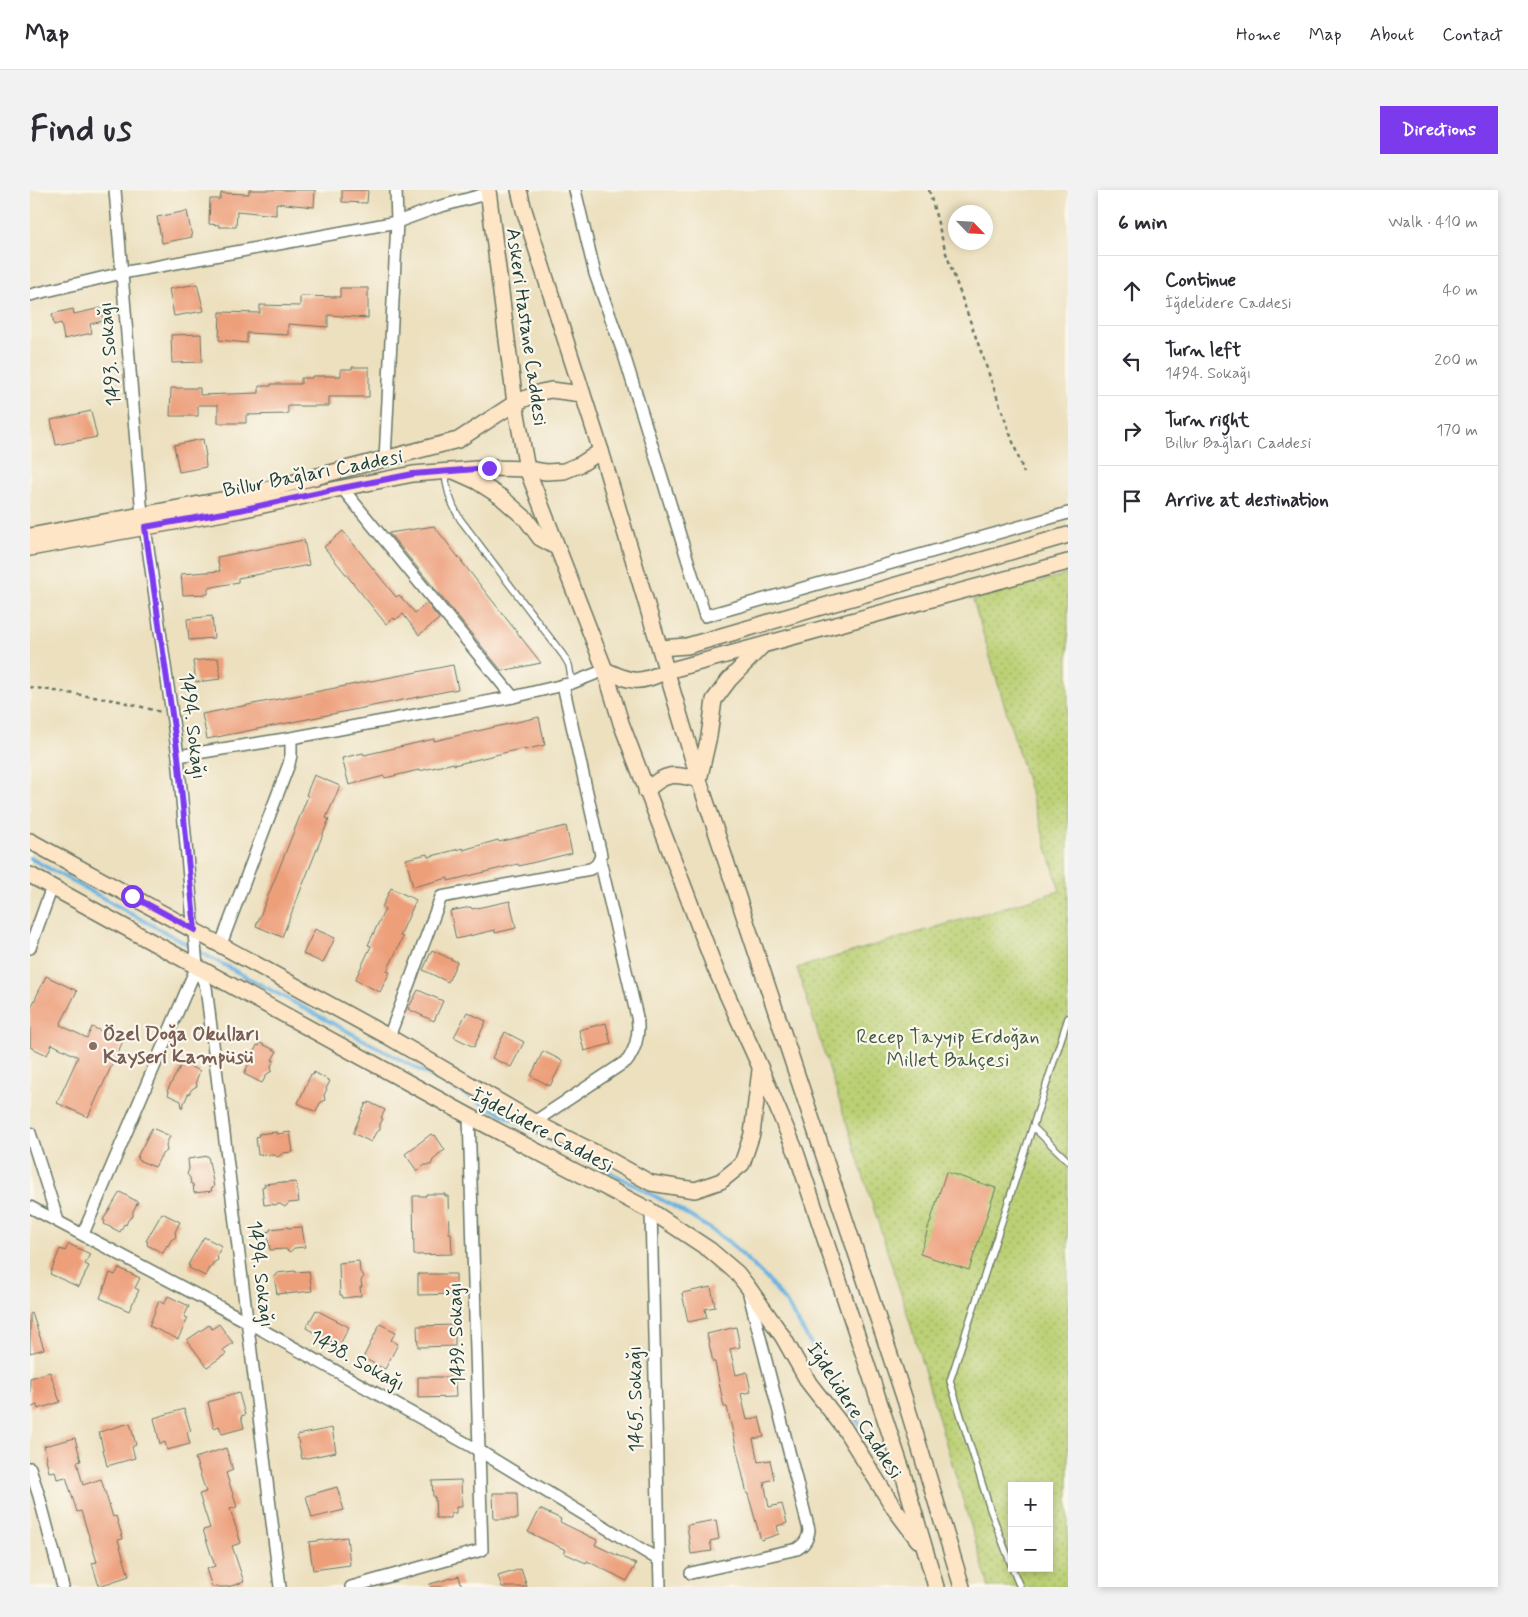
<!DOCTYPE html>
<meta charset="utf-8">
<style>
:root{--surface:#fff;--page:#f2f2f3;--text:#2b2b33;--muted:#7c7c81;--line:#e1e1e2;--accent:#7c3aed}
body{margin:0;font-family:Mynerve,sans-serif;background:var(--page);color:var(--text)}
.controls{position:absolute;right:15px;bottom:15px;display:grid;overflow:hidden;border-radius:0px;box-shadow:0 2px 8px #0003}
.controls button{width:45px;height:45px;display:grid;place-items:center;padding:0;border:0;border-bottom:1px solid var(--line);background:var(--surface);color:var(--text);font:25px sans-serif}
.compass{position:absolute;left:918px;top:15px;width:45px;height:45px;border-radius:50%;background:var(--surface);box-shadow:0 2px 8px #0003;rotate:115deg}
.stop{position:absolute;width:15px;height:15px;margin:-11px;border:4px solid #7c3aed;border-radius:50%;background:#fff}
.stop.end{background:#7c3aed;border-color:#fff;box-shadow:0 1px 5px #0008}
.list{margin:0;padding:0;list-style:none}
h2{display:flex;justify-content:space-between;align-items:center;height:65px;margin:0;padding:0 20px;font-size:21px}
h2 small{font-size:16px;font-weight:400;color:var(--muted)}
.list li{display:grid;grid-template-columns:32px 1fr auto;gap:15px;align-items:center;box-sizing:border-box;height:70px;padding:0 20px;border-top:1px solid var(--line)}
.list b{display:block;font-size:19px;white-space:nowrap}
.list p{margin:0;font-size:16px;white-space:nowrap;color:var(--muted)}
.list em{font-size:16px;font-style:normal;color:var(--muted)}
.icon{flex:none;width:28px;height:28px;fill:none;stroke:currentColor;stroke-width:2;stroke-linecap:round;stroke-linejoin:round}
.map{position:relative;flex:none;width:1038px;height:1397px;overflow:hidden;border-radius:0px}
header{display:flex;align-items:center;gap:30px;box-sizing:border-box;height:70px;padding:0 25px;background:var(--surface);border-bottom:1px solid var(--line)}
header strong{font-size:24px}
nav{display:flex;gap:28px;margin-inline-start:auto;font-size:18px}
.intro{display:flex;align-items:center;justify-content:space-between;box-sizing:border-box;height:120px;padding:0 30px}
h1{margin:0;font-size:35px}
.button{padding:12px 22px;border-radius:0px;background:var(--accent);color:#fff;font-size:18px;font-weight:700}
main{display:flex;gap:30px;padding:0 30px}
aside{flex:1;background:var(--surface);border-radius:0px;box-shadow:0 2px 8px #0003}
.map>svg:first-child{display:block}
.park{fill:url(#park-dots);stroke:#6d8654;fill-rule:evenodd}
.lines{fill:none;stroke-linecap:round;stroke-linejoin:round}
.stream{stroke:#69b3e1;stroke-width:4}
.building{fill:#ed9f7a}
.lane-casing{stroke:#677665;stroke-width:8}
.street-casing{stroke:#677665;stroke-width:14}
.secondary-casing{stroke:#677665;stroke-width:18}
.path{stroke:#677665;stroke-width:2.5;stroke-dasharray:4 4;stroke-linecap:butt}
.lane{stroke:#fff;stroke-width:5.5}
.street{stroke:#fff;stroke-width:11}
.secondary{stroke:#fee5c5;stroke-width:15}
.route{stroke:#7c3aed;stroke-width:6}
.education-dot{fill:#8d6e63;stroke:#fbf7ec;stroke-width:2}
.labels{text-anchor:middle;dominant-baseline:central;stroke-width:4.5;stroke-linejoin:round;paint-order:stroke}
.street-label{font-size:20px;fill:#1f3d34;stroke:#fbf7ec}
.education-label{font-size:20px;font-weight:bold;fill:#785e54;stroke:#fbf7ec;text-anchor:start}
.park-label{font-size:20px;fill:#3e5a41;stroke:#fbf7ec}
</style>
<header>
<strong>Map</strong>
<nav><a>Home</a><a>Map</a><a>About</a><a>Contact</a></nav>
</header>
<div class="intro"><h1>Find us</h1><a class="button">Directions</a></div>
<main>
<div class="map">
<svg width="1038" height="1397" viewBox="0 0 1038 1397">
<defs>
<pattern id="park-dots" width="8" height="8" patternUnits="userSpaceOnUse" patternTransform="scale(1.25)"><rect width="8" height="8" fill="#bbd074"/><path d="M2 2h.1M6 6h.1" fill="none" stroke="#97aa60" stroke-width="1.8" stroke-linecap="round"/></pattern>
</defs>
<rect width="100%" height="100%" fill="#fbf7ec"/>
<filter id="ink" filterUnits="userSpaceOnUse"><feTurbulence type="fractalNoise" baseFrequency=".02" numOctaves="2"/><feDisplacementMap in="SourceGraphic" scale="10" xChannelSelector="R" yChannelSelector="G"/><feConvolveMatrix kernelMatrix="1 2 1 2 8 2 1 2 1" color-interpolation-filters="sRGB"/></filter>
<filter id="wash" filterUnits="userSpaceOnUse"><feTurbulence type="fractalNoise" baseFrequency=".0096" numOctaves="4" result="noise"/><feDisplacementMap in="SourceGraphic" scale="20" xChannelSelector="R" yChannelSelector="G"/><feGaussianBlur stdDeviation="1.12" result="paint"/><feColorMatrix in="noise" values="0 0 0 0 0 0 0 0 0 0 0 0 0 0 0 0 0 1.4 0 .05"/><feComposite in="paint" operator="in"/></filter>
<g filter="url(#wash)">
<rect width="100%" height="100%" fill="#ece0bf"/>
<path class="park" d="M1038 384V1397H959L878 1126 767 778 1030 701 943 410ZM982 1296H1019V1378H982Z"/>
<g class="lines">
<g class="stream">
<path d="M0 668 162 757"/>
<path d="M168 761 645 1017 682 1040 699 1052 736 1088 757 1114 834 1242"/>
</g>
</g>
<g id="blocks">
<g class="building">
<path d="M219 0H285L284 17 246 13V25L207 21 206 37H189V35L179 34 180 9H190L191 3 219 4Z"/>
<path d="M312 0H338L337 13 312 12Z"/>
<path d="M157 21 162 47 132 53 127 27Z"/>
<path d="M167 94 174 121 144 126 139 99Z"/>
<path d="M310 98H338V128L298 125V137L258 134V145L217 143V153L189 150 190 122 230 123V115L270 116V106L310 107Z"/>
<path d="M71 118 73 131 60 134 62 143 34 149 31 133 24 135 22 124 43 119 44 124Z"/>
<path d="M171 144 172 172 142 173 141 145Z"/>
<path d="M322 177H339V207H299V216H258V224L216 225V233H188V215H168V226H140L141 198H170V205L229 203V196H241V194H271V188H282V186H311V179H322Z"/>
<path d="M61 221 67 247 26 255 21 230Z"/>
<path d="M173 249 176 266H175L176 277 149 282 144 255Z"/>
<path d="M404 336 511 473 472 481 359 343Z"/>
<path d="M313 341 366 407 369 405 385 423 397 413 409 429 389 445 373 424 365 430 364 428 356 434 294 357Z"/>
<path d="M274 350 279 375 208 388V392L178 398V404L153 405 151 384 190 381 187 367Z"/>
<path d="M182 426 184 448 159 450 157 429Z"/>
<path d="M188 468 191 489 166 492 163 471Z"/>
<path d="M423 475 428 499 177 549 172 524Z"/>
<path d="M509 527 515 555 494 560V558L424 575V573L389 581V580L355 588 354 586 319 595 312 568 333 563 334 565 404 549V551Z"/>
<path d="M284 585 310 596 296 628 299 629 252 747 226 736 278 606 276 605Z"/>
<path d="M536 636 542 663 489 676 488 674 418 691V688L383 697 376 669 397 664 398 667 433 658V660L468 650 469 652Z"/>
<path d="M361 698 386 710 370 746 373 747 357 781 360 782 350 802 325 790 341 756 338 755 355 719 352 717Z"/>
<path d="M480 711 486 738 465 743V740L426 749 420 721 441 717 442 719Z"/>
<path d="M285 739 305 748 293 773 273 764Z"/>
<path d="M402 760 427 772 418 792 393 780Z"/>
<path d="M16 786 47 801 30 835 57 848 62 837 93 851 58 927 27 913 48 867 22 854 17 865 0 857V820Z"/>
<path d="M388 800 413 811 404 831 378 819Z"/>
<path d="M437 822 456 831 444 857 424 847Z"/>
<path d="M576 833 581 854 554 861 549 840Z"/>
<path d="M475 842 494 852 481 877 462 868Z"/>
<path d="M230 853 247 861 242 870H244L241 876 242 881 237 884 232 893 214 884 227 855 229 856Z"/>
<path d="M513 861 533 871 520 896 501 886Z"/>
<path d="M152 873 170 881 166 891 167 896 162 899 159 904H158L152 918 151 911 138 905 139 902 137 901Z"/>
<path d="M284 882 300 891 296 899H297L294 905 295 910 290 913 286 922 268 913 281 884 283 885Z"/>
<path d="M339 912 355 920 351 928 353 929 350 934V940L346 942 341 952 323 943 336 913 338 914Z"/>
<path d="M122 938 140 946 136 955 137 961 132 964 125 977 108 970 109 967H107Z"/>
<path d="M247 942V944L260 942 263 962 253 963 248 967 244 965H238L237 964 228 965 226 947 229 946 228 944Z"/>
<path d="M401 944 403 946 405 945 415 960 407 965 408 966 403 970 401 975H395L387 981 375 964Z"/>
<path d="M178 966 184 997 181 998 182 1001 164 1003 163 994H161L160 988 157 984 159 979 158 969Z"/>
<path d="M916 982 966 998 939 1080 890 1064Z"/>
<path d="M253 992V993L266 992 269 1012 259 1013 255 1017 250 1014 243 1015V1014L234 1015 232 997 235 996 234 994Z"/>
<path d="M90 1002 108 1012 103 1021V1026L98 1030 96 1035 94 1034 90 1042 74 1034 75 1031 73 1030Z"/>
<path d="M396 1004H415V1006H418L419 1043H421L422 1064 384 1065 383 1006H396Z"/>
<path d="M132 1023 150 1032 145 1042 146 1047 141 1050 138 1056 137 1055 133 1063 117 1055 118 1052 116 1051Z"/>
<path d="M258 1037V1038L272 1037 275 1057 264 1058 260 1062 255 1059 240 1060 237 1042 240 1041V1039Z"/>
<path d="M174 1047 192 1056 187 1065 188 1070 183 1073 180 1079 179 1078 175 1086 159 1078 160 1076 158 1075Z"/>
<path d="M39 1054 60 1064 55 1074 59 1076 49 1097 20 1084 30 1059 35 1061Z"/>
<path d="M329 1071 330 1082 334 1086 331 1091 332 1097H330L331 1106 313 1108 312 1105H310L309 1073Z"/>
<path d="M89 1078 110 1088 105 1098 109 1100 99 1121 70 1108 80 1083 85 1085Z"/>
<path d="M265 1081V1082L279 1081 282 1101 256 1104V1103L247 1104 244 1086 247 1085V1083Z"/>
<path d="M388 1084H426V1104L388 1105Z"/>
<path d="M681 1097 685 1117 675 1119 677 1128 658 1132 652 1103Z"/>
<path d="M138 1106 159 1116 154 1127 158 1128 148 1149 119 1136 129 1111 134 1114Z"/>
<path d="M286 1120 319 1137 309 1156 276 1138Z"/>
<path d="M2 1123 14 1159 0 1163V1124Z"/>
<path d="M189 1134 203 1153 193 1160 196 1164 177 1177 157 1150 179 1135 182 1139Z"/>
<path d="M350 1134 366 1142 361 1150 368 1154 355 1179 333 1168Z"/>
<path d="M425 1135V1156L388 1157 387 1136Z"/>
<path d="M706 1137 710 1157 700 1159 706 1185 717 1182 721 1202 711 1204 717 1230 729 1227 734 1247 723 1249 728 1272 740 1270 744 1289 734 1292 739 1317 752 1314 757 1333 747 1336 749 1344 731 1350 718 1304H717L697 1217H694L685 1172H683L677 1144Z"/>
<path d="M20 1182 30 1212 8 1219 7 1215 0 1218V1188Z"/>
<path d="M388 1187H425L426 1207 388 1208Z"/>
<path d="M209 1203 215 1225 211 1226 214 1238 192 1244 189 1236 184 1238 178 1212Z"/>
<path d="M154 1219 161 1241 157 1242 160 1254 137 1260 135 1252 130 1254 124 1228Z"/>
<path d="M100 1233 106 1255 102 1257 105 1268 77 1276 69 1242Z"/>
<path d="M302 1238 306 1262 272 1269 267 1245Z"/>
<path d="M45 1248 51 1271 47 1272 53 1295 71 1289 83 1327 86 1326 93 1349 88 1350 99 1386 69 1396 62 1373 67 1372 51 1321 47 1322 36 1287 27 1289 25 1281 19 1282 16 1268H17L14 1256Z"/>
<path d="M196 1258 203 1280 196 1283 207 1317 200 1319 211 1353 202 1356 214 1392 198 1397H182L176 1379 185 1376 173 1340 180 1338 169 1304 176 1302 165 1268Z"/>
<path d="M431 1290 432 1317H426V1323H421V1328H406L405 1307H403L402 1291Z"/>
<path d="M307 1297 314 1320 282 1328 276 1306Z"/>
<path d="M463 1303H487L488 1329H464Z"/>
<path d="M510 1319 531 1329 530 1332 567 1350 565 1355 606 1374 597 1391 557 1371 556 1373 534 1363 536 1360 498 1342Z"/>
<path d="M686 1330 689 1349 680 1351 682 1361 661 1364 657 1335Z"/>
<path d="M317 1347 320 1375 283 1380 279 1352Z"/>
<path d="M491 1379 497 1397H472L468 1386Z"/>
<path d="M429 1386 432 1397H401L400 1394Z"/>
</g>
</g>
</g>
<g filter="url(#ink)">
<use href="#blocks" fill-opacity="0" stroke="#677665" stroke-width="1"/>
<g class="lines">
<defs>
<g id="lane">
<path d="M415 282C416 300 421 314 430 329L533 465 539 475 542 493"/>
<path d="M1003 937 1038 971"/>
<path d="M982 1377 960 1319 920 1191 1038 828"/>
<path d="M982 1378 990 1397"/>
</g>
<g id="street">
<path d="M85 0 112 325"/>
<path d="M545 0 565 84 594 165 675 426 1038 323"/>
<path d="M0 105 92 83 367 32 408 17 459 3"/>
<path d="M355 269 367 32 366 0"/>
<path d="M312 298 483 507"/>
<path d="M148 566 261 548 483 507 542 493 575 480"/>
<path d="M191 754 259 574 261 565V548"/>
<path d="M0 758 22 697"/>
<path d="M167 776 176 797 250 1397"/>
<path d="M359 847 411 707 560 679C567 676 569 672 571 665L533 495"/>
<path d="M504 932 598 870C607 856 610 843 607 827L570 670"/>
<path d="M0 943 28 1031"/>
<path d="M0 1017 216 1131 448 1260 629 1370"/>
<path d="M621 1021 630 1397"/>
<path d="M53 1044 167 776 148 566 115 337"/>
<path d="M0 1278 9 1306 33 1397"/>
<path d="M661 1383 767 1359C775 1354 778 1349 779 1340L719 1104"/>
<path d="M321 1397 452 1360 439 926"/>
</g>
<g id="secondary">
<path d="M458 0 485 213 497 279 575 480 591 533 685 778 731 879 766 962 871 1277 906 1397"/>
<path d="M489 0 494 20 571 261 669 590 876 1213 932 1397"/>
<path d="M426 282 446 291 471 307 496 329 510 348 526 357"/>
<path d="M0 346 207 307 428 250 485 213 511 202 521 200 552 204"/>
<path d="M0 358 210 320 312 298 383 284 459 278 497 279 516 282 534 281 551 274 571 261"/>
<path d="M630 458 657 456 1038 345"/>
<path d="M575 480C603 493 608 494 637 481L1038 372"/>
<path d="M616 601C635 582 645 583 669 590L679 546 684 510 699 490 731 457"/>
<path d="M0 651 359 847 504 932 576 968 621 993 665 1000 691 991 712 974 722 944 730 880"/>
<path d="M0 685 439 926 621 1021 680 1060 707 1083 718 1097 753 1147 779 1193 814 1238 864 1318 888 1350"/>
</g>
</defs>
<use href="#lane" class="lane-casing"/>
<use href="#street" class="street-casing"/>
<use href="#secondary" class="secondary-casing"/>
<g class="path">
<path d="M899 0 916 63 994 283"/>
<path d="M0 497 89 511 131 522"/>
</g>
<use href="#lane" class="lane"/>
<use href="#street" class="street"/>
<use href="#secondary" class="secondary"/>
</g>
</g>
<g class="lines" filter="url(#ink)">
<path class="route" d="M102 706 165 740 148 566 115 337 210 320 312 298 383 284 459 278"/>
</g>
<circle class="education-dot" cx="63" cy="856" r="5"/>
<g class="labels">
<g class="street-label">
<text transform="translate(496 137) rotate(82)">Askeri Hastane Caddesi</text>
<text transform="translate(80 164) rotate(-95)">1493. Sokağı</text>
<text transform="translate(283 284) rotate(-11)">Billur Bağları Caddesi</text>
<text transform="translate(162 536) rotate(83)">1494. Sokağı</text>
<text transform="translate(512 941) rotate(28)">İğdelidere Caddesi</text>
<text transform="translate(230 1084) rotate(83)">1494. Sokağı</text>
<text transform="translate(427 1144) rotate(-92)">1439. Sokağı</text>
<text transform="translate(327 1171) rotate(29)">1438. Sokağı</text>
<text transform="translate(606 1209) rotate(-91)">1465. Sokağı</text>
<text transform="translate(824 1221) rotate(57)">İğdelidere Caddesi</text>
</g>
<g class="education-label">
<text x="73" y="844">Özel Doğa Okulları<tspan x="73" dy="23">Kayseri Kampüsü</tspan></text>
</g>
<g class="park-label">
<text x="918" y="847">Recep Tayyip Erdoğan<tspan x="918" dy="23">Millet Bahçesi</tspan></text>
</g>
</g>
</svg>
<div class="controls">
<button>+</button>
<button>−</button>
</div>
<svg class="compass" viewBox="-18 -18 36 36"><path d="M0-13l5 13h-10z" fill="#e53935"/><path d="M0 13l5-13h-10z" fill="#7c7c81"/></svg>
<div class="stop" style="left:102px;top:706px"></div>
<div class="stop end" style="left:459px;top:278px"></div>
</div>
<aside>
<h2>6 min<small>Walk · 410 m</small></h2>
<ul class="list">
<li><svg class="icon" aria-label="ahead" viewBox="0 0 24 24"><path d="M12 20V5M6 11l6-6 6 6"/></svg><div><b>Continue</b><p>İğdelidere Caddesi</p></div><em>40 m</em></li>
<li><svg class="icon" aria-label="left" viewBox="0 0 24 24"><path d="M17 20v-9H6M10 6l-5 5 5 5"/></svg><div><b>Turn left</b><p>1494. Sokağı</p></div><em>200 m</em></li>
<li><svg class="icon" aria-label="right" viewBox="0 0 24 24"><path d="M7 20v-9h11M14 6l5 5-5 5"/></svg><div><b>Turn right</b><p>Billur Bağları Caddesi</p></div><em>170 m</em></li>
<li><svg class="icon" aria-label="arrive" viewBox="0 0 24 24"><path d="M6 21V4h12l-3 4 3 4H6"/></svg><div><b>Arrive at destination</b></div></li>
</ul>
</aside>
</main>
